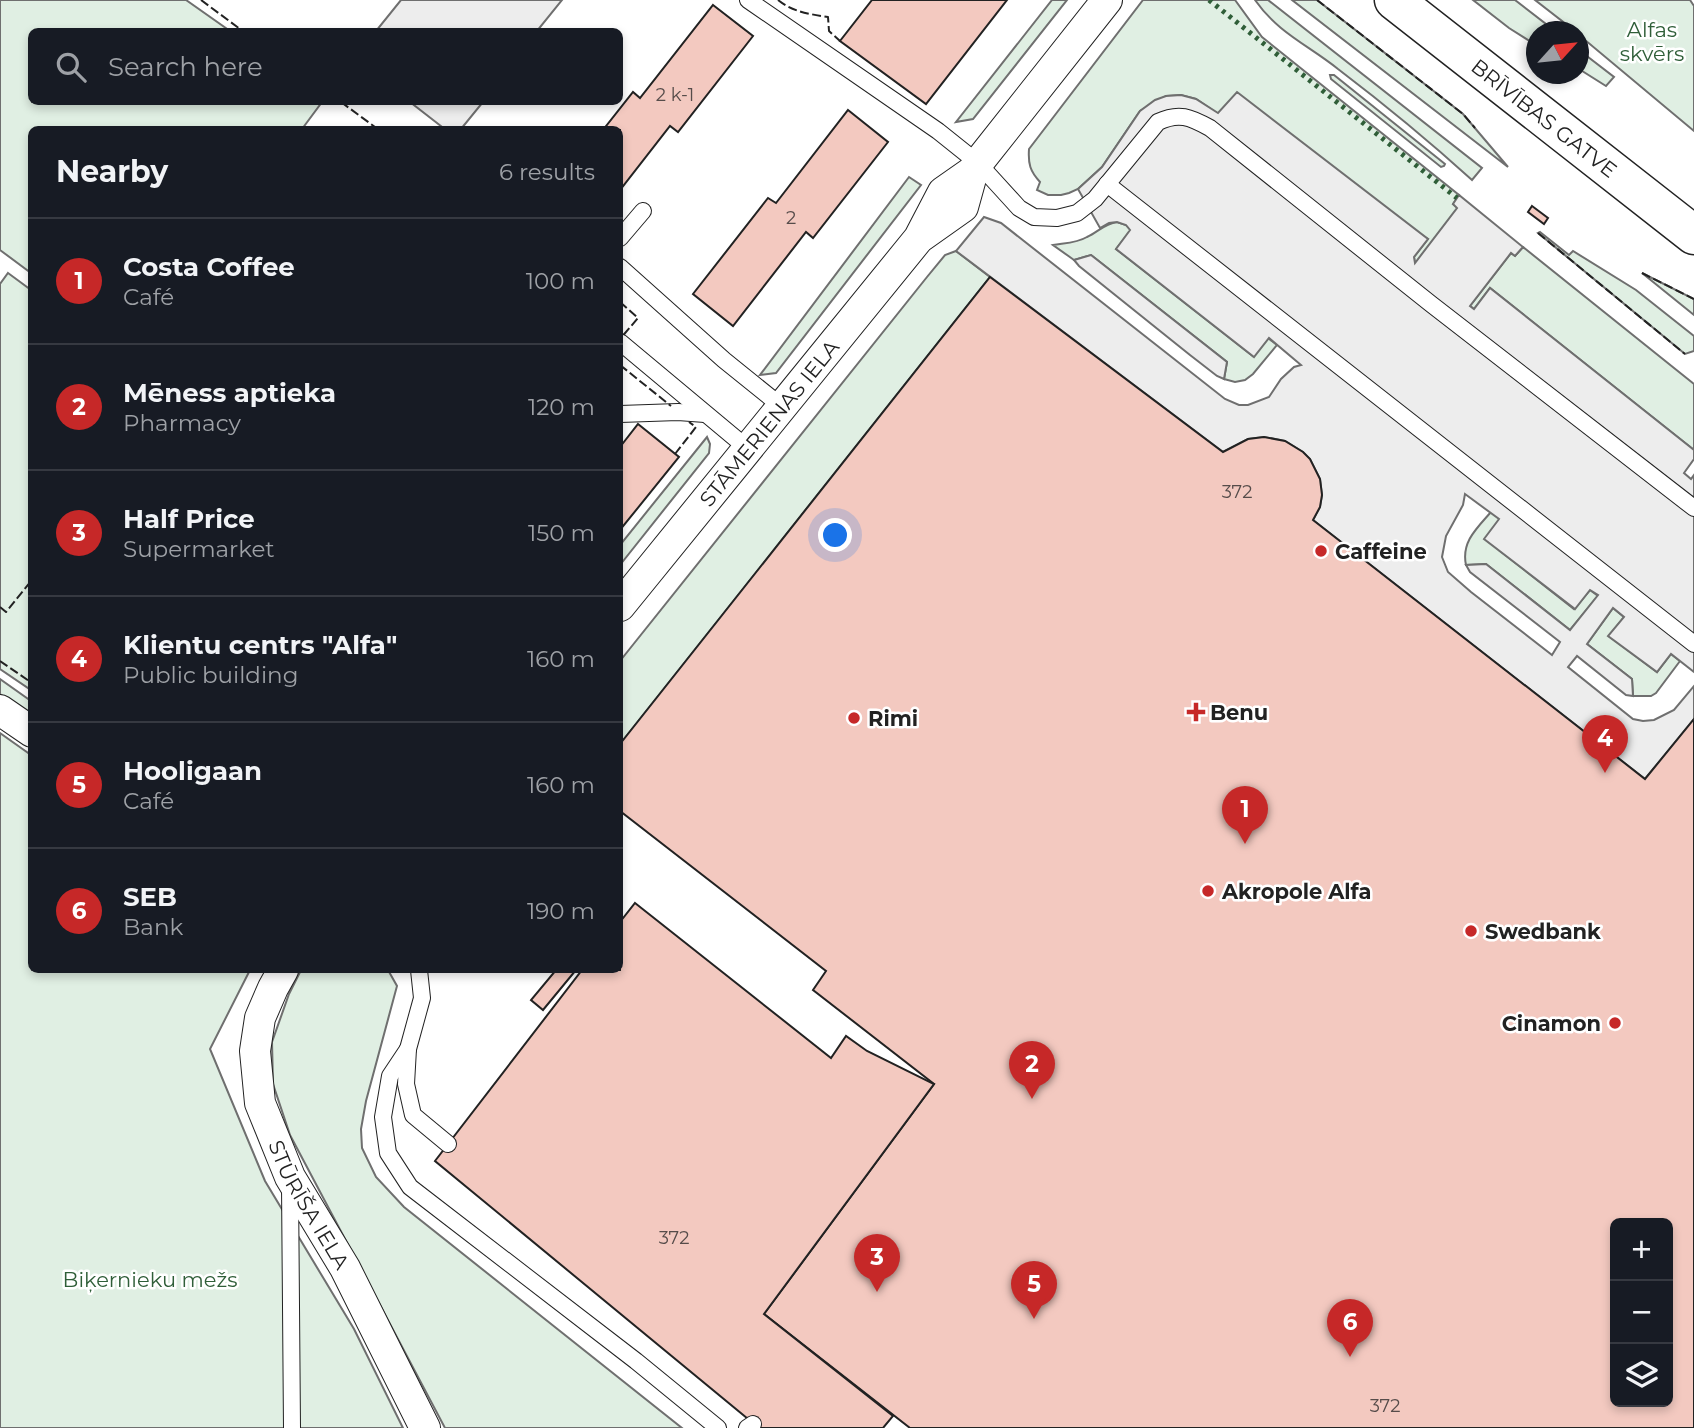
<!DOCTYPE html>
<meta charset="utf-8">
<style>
:root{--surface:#171b24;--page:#242831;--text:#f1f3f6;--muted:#9ea1a6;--line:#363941;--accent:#c62828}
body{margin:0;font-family:Montserrat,sans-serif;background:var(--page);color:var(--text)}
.controls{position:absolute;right:21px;bottom:21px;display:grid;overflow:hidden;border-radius:10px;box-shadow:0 4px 10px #0003}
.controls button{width:63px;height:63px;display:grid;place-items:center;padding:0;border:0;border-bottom:2px solid var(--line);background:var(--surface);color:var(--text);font:35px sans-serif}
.compass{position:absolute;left:1526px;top:21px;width:63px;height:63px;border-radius:50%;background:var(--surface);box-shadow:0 4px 10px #0003;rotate:63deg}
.you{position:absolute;left:836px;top:536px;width:24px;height:24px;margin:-18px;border:5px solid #fff;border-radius:50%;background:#1a73e8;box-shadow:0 0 0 10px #1a73e833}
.badge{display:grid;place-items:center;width:46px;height:46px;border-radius:50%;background:var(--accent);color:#fff;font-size:23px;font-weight:700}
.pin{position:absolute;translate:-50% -58px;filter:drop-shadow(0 2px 4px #0008)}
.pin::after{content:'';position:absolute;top:37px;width:24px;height:21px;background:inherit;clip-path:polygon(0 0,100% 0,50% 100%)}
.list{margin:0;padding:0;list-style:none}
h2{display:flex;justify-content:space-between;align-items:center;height:91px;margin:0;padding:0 28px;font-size:30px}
h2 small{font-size:23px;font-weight:400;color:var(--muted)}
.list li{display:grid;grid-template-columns:46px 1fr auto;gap:21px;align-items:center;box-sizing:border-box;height:126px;padding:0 28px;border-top:2px solid var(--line)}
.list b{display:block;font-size:26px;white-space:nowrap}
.list p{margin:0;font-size:23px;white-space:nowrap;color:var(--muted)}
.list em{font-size:23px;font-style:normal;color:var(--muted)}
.icon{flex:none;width:38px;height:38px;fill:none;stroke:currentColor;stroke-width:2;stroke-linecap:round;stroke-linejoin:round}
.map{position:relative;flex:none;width:1694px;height:1428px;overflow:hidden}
.search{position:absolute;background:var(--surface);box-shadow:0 4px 10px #0003;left:28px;top:28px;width:595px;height:77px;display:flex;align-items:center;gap:18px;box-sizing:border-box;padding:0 24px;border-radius:10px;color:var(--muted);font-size:26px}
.panel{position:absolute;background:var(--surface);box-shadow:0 4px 10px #0003;left:28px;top:126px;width:595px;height:847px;border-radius:10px}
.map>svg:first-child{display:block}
.green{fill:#e0efe3;stroke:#6f6f6f;stroke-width:2}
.parking{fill:#ededed;stroke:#6f6f6f;stroke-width:2;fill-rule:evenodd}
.building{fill:#f3c9c0;stroke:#222;stroke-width:2;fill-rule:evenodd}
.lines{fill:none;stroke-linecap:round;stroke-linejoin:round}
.lane-casing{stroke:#222;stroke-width:18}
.street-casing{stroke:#222;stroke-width:32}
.highway-casing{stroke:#222;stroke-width:41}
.lane{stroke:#fff;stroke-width:16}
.street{stroke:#fff;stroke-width:30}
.highway{stroke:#fff;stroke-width:38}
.hedge{stroke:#2f5e38;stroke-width:5;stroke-dasharray:3.5 5;stroke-linecap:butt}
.fence{stroke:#222;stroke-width:2;stroke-dasharray:9 3.5;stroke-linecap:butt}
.poi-dot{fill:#c62828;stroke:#fff;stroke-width:2.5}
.labels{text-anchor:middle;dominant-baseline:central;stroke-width:5;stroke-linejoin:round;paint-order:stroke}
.number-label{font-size:18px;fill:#564c4a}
.park-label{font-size:21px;fill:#2f5e38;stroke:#fff}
.street-label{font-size:21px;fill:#222;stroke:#fff}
.poi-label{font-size:21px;font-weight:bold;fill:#222;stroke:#fff;text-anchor:start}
</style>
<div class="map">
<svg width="1694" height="1428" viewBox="0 0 1694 1428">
<rect width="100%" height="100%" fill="#fff"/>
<g class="green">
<path d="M0 0H186L230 31 32 32V102H322L302 129 32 130 31 273 0 250Z"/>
<path d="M1052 0H1067L973 119 956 122Z"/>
<path d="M1143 0H1235L1262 37 1459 195 1453 204 1458 208 1415 264 1414 257 1428 239 1218 114 1196 99 1181 95 1166 96 1140 111 1102 167 1078 189 1069 193 1061 195H1048L1037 190 1040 182C1030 171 1028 164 1029 149Z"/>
<path d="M1255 0H1268L1482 168 1472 180C1429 141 1384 104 1338 69 1308 45 1278 33 1255 0Z"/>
<path d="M1292 0H1317L1463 114 1508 167Z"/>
<path d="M1473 0H1515L1555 31 1536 32V45L1509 28Z"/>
<path d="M1535 0H1690L1694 6V131L1579 35 1578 32 1575 31Z"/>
<path d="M1579 50 1614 77 1606 86 1579 69Z"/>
<path d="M1330 75H1334L1445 164 1444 166 1441 167 1331 79Z"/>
<path d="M909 177 921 185 776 373 760 375Z"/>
<path d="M1117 222 1126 225 1131 230 1116 249 1253 356 1268 338 1277 345 1253 374 1245 380 1235 382 1224 379 1227 362 1091 255 1074 260 1053 245C1065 243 1077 243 1087 237 1098 232 1104 224 1117 222Z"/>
<path d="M1540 232 1569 255 1573 251 1636 290 1694 336V351L1685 354 1538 233Z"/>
<path d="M1523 247 1694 384V450L1490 288 1474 309 1470 306 1511 253 1515 256Z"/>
<path d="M956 251 990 277 620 744V661L927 277 945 255Z"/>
<path d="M8 273 31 290V690L0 669V284Z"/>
<path d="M1642 273 1694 299V315Z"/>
<path d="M707 437 710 444 709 453 620 565V545Z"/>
<path d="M1491 512 1500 519 1499 550 1574 609 1590 590 1598 596 1570 630 1486 564 1466 565C1461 542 1477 528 1491 512Z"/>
<path d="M1613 608 1624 617 1609 636 1657 672 1671 654 1680 661 1656 693 1651 696H1633L1632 679 1587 644Z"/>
<path d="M0 679 31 701V716L0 694Z"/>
<path d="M0 733 31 755 32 970H250L210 1049 265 1181 354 1329 403 1428H0Z"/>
<path d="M301 970H388L397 986 366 1101 361 1129 362 1148 376 1177 404 1207 682 1428H445L290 1135 273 1084 272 1042 289 994Z"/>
</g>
<g class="parking">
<path d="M401 0H562L537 31H376Z"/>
<path d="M1237 92 1428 239 1414 257 1415 263 1457 208 1453 204 1459 195 1523 247 1515 256 1511 253 1470 306 1474 309 1490 288 1694 450V459L1684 473 1691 479 1694 475V672L1671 654 1657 672 1608 636 1624 617 1613 608 1587 644 1632 679 1633 696 1626 695 1577 656 1568 667 1633 719 1643 721 1654 720 1674 710 1694 686V719L1645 779 1313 520 1320 507 1322 495 1320 479 1310 459 1303 452 1285 441 1264 437 1248 439 1223 452 956 251 984 217 1001 223 1225 399 1239 405H1248L1269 397 1281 379 1294 367 1301 365 1269 338 1254 357 1116 249 1130 230 1126 225 1117 222 1109 223 1100 228 1078 189 1102 167 1140 111 1155 100 1166 96 1181 95 1196 99 1218 113ZM1465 494 1499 519 1484 539 1575 609 1590 590 1598 595 1570 630 1486 564 1466 565 1470 572 1560 642 1552 655 1471 592 1448 572 1442 557 1446 536 1463 505Z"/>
<path d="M410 102H483L461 129 446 130Z"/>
<path d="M1091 255 1227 362 1224 379 1217 376 1190 355 1079 266 1074 260Z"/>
</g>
<g class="building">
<path d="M872 0H1007L926 104 840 41Z"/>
<path d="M713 5 753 36 678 132 670 126 620 190V130H603L633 92 640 98Z"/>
<path d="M848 110 888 142 813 238 806 232 733 326 693 294 768 198 776 203Z"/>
<path d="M1532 206 1548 218 1544 224 1528 212Z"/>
<path d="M990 277 1223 452 1248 439 1264 437 1285 441 1303 452 1310 459 1320 479 1322 495 1320 507 1313 520 1645 779 1694 719V1428H910L764 1314 934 1084 813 990 826 971 620 811V744ZM1615 1223H1668V1402H1615Z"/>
<path d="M638 424 679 457 620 530V447Z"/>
<path d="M635 903 831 1058 846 1036 867 1051 934 1084 764 1314 893 1416 883 1428H759L435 1161 582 970H620V922Z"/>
<path d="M556 970H576L543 1010 531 1000Z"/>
</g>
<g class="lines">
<defs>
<g id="lane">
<path d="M748 0 938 131 978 163 1019 208 1034 217 1057 218 1077 213 1095 199 1158 122C1179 112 1190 117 1210 128L1431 304 1694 508"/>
<path d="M1107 184 1694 644"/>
<path d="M620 238 643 211"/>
<path d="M620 267 724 360 781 406"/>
<path d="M620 342 747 448"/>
<path d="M620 414 678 412 705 414"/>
<path d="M419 970 422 998 408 1049 406 1084 413 1115 448 1144"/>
<path d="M408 1049 390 1076 383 1117 388 1153 410 1187 636 1361 718 1428"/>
<path d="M290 1185 292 1428"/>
<path d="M747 1428 753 1424"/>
</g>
<g id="street">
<path d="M922 236 963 207 973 171 978 163 1107 0"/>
<path id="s1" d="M620 606 919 238 943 192 973 171"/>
<path d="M0 710 32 732"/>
<path id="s2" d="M283 970 273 988 260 1018 255 1051 260 1103 290 1177 345 1268 425 1428"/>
</g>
<g id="highway">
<path id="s3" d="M1394 0 1694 235"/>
</g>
</defs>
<use href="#lane" class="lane-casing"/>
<use href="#street" class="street-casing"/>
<use href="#highway" class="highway-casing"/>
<use href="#lane" class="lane"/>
<use href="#street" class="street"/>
<use href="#highway" class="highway"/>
<path class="hedge" d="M1209 0 1457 198"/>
<g class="fence">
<path d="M201 0 244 32"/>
<path d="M778 0C793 12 809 14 828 17L829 31 840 41"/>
<path d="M1317 0 1463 114 1475 128"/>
<path d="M341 102 379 130"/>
<path d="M1538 233 1685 354"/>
<path d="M1642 273 1694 299"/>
<path d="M620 302 638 318 620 339"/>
<path d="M620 365 671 406"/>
<path d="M675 454 696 427 689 422"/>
<path d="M0 607 6 612 32 580"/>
<path d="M0 661 32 683"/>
</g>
</g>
<g class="poi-dot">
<circle cx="1321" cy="551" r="7"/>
<path d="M1192.5 701.5h7v7h7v7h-7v7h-7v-7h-7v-7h7z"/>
<circle cx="854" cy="718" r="7"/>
<circle cx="1208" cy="891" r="7"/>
<circle cx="1471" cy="931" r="7"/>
<circle cx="1615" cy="1023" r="7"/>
</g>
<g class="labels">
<g class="number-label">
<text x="675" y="95">2 k-1</text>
<text x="791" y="218">2</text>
<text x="1237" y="492">372</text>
<text x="674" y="1238">372</text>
<text x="1385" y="1406">372</text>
</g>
<g class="park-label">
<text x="1652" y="29">Alfas<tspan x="1652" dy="24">skvērs</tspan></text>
<text x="150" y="1279">Biķernieku mežs</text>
</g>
<g class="street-label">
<text stroke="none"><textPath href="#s3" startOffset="191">BRĪVĪBAS GATVE</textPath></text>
<text stroke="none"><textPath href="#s1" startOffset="236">STĀMERIENAS IELA</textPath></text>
<text stroke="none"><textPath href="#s2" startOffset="252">STŪRĪŠA IELA</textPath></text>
</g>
<g class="poi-label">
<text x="1335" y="551">Caffeine</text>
<text x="1210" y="712">Benu</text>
<text x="868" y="718">Rimi</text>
<text x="1222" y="891">Akropole Alfa</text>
<text x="1485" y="931">Swedbank</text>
<text x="1601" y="1023" text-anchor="end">Cinamon</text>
</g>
</g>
</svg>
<div class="controls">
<button>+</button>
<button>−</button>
<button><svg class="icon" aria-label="layers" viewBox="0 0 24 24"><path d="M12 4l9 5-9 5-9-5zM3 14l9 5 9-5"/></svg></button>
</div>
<svg class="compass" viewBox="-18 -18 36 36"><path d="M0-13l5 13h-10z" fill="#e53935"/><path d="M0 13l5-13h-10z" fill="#9ea1a6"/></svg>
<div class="you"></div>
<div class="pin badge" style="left:1245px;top:844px">1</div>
<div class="pin badge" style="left:1032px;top:1099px">2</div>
<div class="pin badge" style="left:877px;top:1292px">3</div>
<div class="pin badge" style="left:1605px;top:773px">4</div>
<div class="pin badge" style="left:1034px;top:1319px">5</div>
<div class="pin badge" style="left:1350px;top:1357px">6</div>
<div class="search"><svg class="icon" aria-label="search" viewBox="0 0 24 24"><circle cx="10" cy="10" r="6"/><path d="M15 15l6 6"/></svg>Search here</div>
<section class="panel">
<h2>Nearby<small>6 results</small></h2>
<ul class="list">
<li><span class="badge">1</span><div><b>Costa Coffee</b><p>Café</p></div><em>100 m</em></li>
<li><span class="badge">2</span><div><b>Mēness aptieka</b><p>Pharmacy</p></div><em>120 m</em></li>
<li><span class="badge">3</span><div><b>Half Price</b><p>Supermarket</p></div><em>150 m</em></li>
<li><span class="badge">4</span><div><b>Klientu centrs &quot;Alfa&quot;</b><p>Public building</p></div><em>160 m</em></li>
<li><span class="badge">5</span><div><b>Hooligaan</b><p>Café</p></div><em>160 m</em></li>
<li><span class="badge">6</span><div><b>SEB</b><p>Bank</p></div><em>190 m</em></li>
</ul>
</section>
</div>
